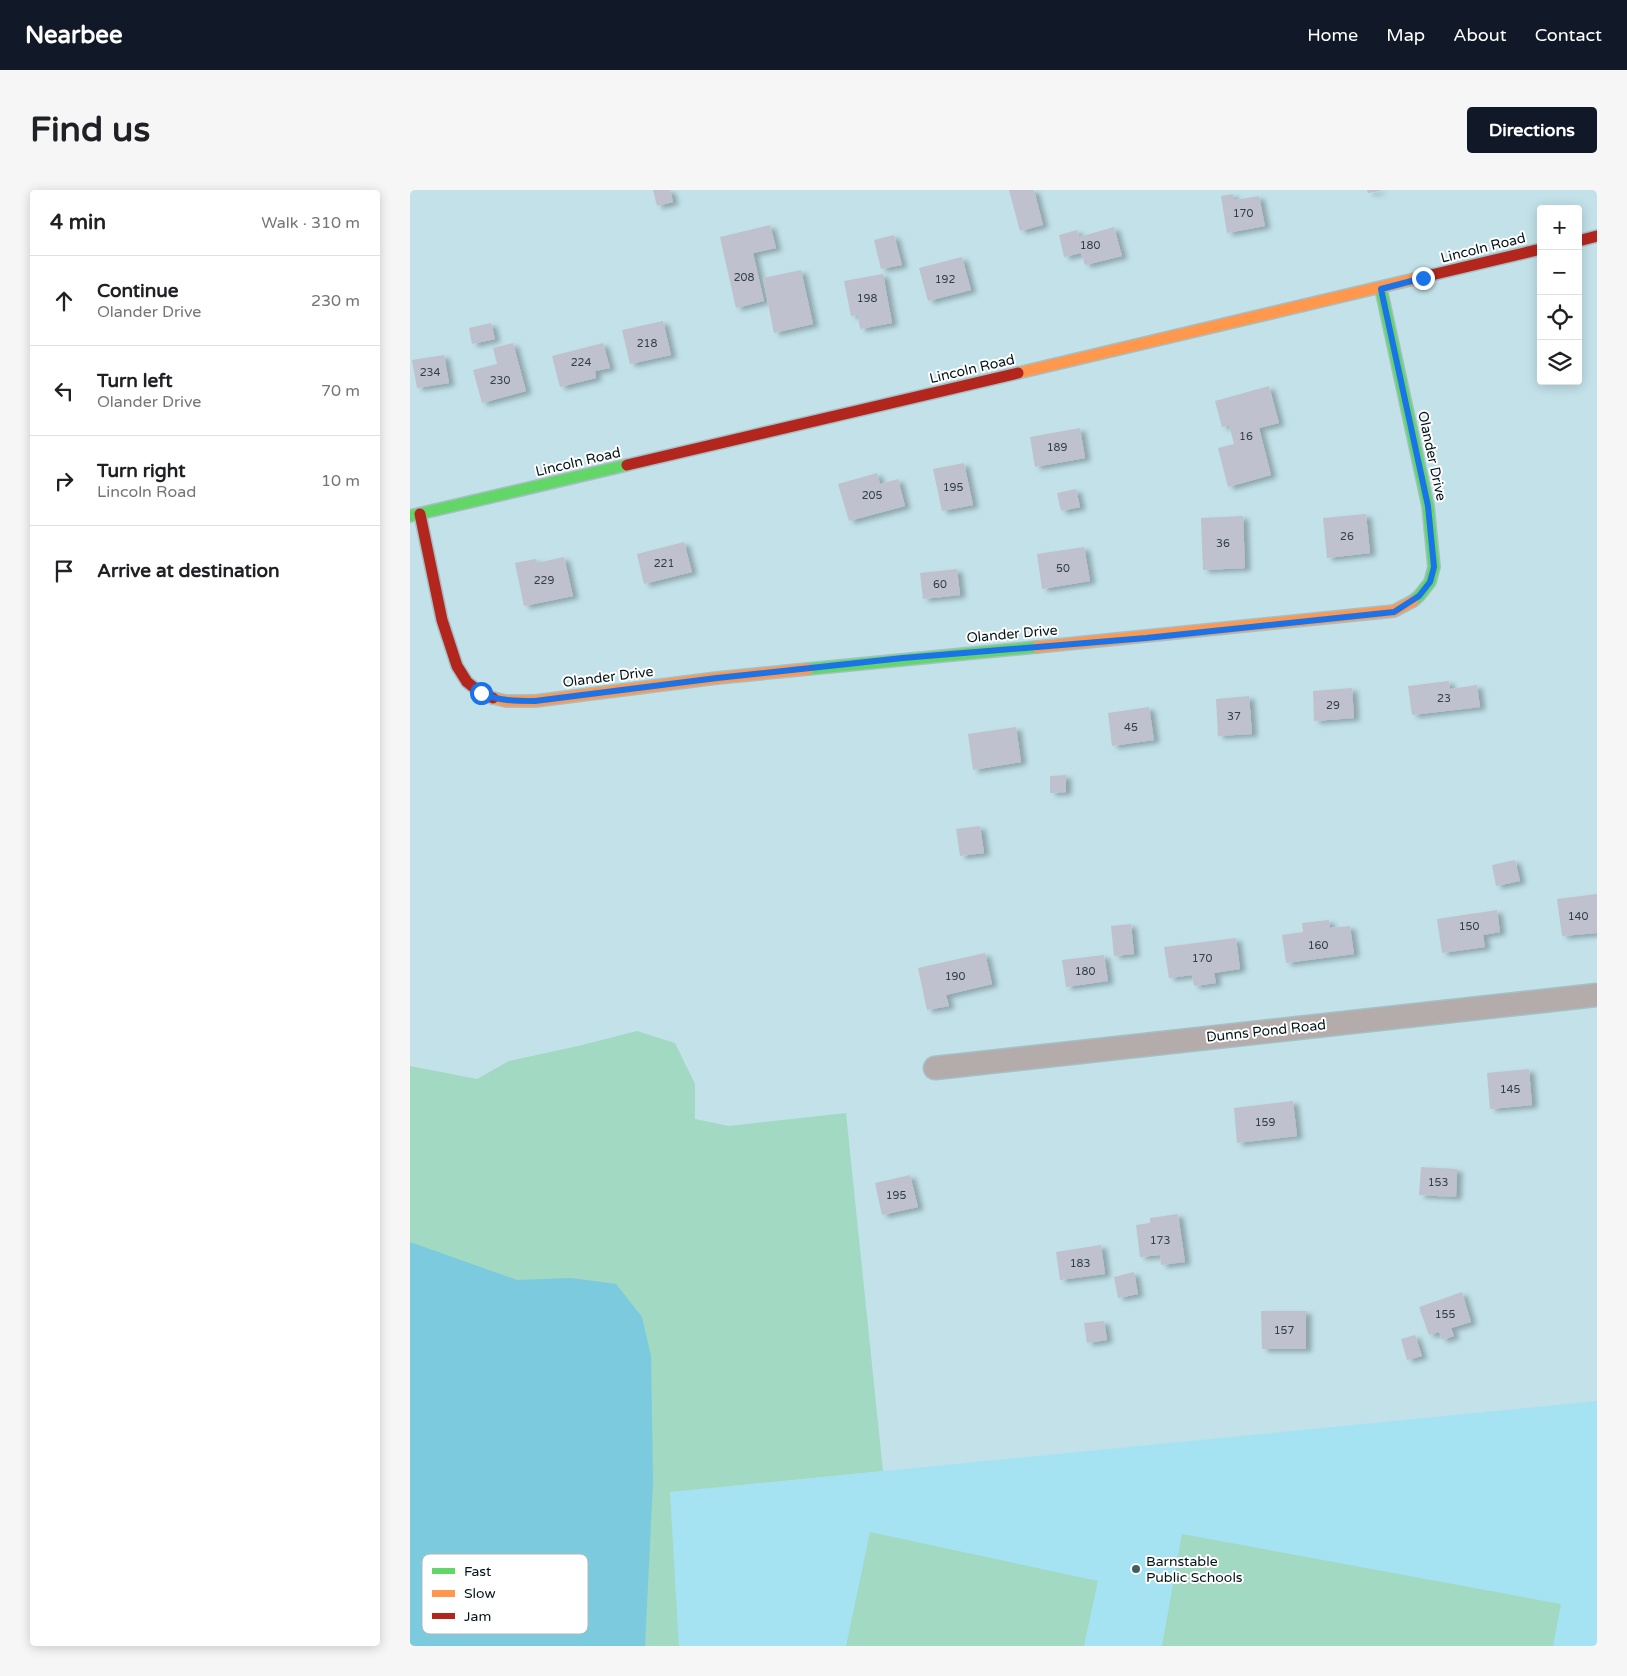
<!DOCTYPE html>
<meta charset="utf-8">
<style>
:root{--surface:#fff;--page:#f6f6f6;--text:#202124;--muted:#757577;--line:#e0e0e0;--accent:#111827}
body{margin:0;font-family:"Varela Round",sans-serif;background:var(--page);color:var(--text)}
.controls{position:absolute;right:15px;top:15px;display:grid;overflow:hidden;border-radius:5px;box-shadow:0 2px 12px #0003}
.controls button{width:45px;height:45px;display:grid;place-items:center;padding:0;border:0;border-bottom:1px solid var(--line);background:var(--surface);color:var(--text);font:25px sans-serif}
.stop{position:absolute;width:15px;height:15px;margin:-11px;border:4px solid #1a73e8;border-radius:50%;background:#fff}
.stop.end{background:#1a73e8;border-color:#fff;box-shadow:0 1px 5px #0008}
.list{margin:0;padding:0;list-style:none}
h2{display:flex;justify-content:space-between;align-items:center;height:65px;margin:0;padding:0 20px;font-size:21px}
h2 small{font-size:16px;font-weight:400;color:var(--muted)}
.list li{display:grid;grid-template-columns:32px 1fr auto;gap:15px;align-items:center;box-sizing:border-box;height:90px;padding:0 20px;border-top:1px solid var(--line)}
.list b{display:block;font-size:19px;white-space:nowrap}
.list p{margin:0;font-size:16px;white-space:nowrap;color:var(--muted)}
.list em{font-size:16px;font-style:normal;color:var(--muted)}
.icon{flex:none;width:28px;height:28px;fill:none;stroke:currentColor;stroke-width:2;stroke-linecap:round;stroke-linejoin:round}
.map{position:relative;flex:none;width:1187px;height:1456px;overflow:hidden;border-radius:5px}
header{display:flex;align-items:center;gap:30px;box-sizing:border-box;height:70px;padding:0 25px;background:var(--accent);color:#fff}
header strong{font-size:24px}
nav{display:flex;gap:28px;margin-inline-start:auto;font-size:18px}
.intro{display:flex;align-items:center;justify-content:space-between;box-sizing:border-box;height:120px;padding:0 30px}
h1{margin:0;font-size:35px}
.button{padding:12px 22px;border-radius:5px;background:var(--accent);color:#fff;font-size:18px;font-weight:700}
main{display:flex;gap:30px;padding:0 30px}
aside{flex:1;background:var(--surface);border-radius:5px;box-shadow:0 2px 12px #0003}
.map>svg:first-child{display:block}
.built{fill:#a5e3f3}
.green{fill:#a1d9c3}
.water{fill:#7bcade}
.building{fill:#c0c1ce;filter:url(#shadow)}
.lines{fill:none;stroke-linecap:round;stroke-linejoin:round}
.street-casing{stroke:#a6bfc4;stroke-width:25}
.fast-casing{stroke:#a6bfc4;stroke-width:14}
.slow-casing{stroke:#a6bfc4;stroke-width:14}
.jam-casing{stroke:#a6bfc4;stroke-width:14}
.street{stroke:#b3acaa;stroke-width:22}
.fast{stroke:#63d668;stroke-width:11}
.slow{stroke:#ff974d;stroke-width:11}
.jam{stroke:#b3261e;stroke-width:11}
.route{stroke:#1a73e8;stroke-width:6}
.poi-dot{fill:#445c62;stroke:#fff;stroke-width:2}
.labels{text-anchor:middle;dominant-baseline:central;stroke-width:4;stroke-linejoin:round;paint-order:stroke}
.number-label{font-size:11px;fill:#303f46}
.street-label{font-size:14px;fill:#001419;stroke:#fff}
.poi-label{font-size:14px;fill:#001419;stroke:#fff;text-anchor:start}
.key{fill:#fff;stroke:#b2b8ba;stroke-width:1}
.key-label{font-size:14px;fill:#001419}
</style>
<header>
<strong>Nearbee</strong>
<nav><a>Home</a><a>Map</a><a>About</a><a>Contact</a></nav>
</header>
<div class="intro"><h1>Find us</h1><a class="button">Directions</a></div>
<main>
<aside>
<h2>4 min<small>Walk · 310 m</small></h2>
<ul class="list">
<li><svg class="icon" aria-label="ahead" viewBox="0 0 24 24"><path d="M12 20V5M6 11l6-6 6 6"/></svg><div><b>Continue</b><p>Olander Drive</p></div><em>230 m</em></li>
<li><svg class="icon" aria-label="left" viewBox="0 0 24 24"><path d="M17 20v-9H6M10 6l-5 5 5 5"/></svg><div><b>Turn left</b><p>Olander Drive</p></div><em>70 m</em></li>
<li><svg class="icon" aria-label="right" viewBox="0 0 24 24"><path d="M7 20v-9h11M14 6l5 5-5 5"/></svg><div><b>Turn right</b><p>Lincoln Road</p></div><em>10 m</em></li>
<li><svg class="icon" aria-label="arrive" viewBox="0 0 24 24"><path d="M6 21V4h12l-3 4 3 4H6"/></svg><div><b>Arrive at destination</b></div></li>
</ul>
</aside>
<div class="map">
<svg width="1187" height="1456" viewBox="0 0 1187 1456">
<defs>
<filter id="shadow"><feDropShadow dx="5.5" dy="3" stdDeviation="2.5" flood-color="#0004"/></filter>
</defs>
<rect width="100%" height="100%" fill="#c2e1e9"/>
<path class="built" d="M1187 1211V1456H269L260 1302Z"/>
<g class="green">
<path d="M227 841 265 853 285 894V929L319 936 436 923 473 1281 260 1302 269 1456H0V876L67 889 99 871 168 856Z"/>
<path d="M460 1342 688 1391 674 1456H436Z"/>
<path d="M772 1344 1151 1414 1143 1456H752Z"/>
</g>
<path class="water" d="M0 1052 107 1090 161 1088 206 1094 232 1127 241 1166 243 1292 235 1456H0Z"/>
<g class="building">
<path d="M243 0H260L263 12 247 16Z"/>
<path d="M599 0H624L633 35 610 41Z"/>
<path d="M957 0H970V1L958 3Z"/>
<path d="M823 4 824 10 849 6 855 36 817 43 811 6Z"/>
<path d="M360 35 366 58 343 63 354 111 326 118 310 47Z"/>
<path d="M704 37 712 66 675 75 671 63 654 67 649 45 667 40 669 47Z"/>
<path d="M484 45 492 75 471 79 464 50Z"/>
<path d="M552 67 561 100 518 111 509 78Z"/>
<path d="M391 80 403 134 364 143 353 88Z"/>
<path d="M473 84 482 133 450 139 448 125 441 126 434 91Z"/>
<path d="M253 131 261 165 220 174 212 140Z"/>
<path d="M81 133 85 149 62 154 59 138Z"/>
<path d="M103 153 116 201 72 213 63 180 87 174 83 158Z"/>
<path d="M193 153 200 178 185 181 186 188 150 197 142 166Z"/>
<path d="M34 165 39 193 7 198 2 170Z"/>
<path d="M859 196 869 233 849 238 861 285 818 297 808 258 824 254 819 235 812 237 805 211Z"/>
<path d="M670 238 675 268 625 277 620 247Z"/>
<path d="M554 273 563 315 532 321 523 279Z"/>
<path d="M467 283 470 294 488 289 495 316 439 331 428 294Z"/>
<path d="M666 299 670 317 651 321 647 303Z"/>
<path d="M956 324 960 363 917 368 913 328Z"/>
<path d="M833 326 835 378 793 380 791 328Z"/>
<path d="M274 352 282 382 234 394 227 364Z"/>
<path d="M674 357 680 391 632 399 627 364Z"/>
<path d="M154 367 163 406 114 416 105 373 126 369 127 373Z"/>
<path d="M547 379 550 405 513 409 510 383Z"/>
<path d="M1039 491 1040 499 1067 495 1070 517 1002 525 998 496Z"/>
<path d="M942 498 944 528 904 531 903 501Z"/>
<path d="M839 506 842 544 808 546 806 509Z"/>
<path d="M739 517 744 550 702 556 698 523Z"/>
<path d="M606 537 611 572 563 580 558 544Z"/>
<path d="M656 585V602L640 603V586Z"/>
<path d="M570 636 574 663 550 666 546 639Z"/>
<path d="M1105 670 1110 691 1086 696 1082 675Z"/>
<path d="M1187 704V743L1152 746 1147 709Z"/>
<path d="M1087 720 1090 742 1073 745 1075 757 1032 763 1027 729Z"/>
<path d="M919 730 920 738 940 736 944 764 876 773 872 745 893 742 892 733Z"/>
<path d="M721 734 724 764 704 766 701 736Z"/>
<path d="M826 748 830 779 804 783 806 793 784 796 782 785 759 788 754 757Z"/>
<path d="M575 763 582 794 536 805 539 816 517 820 508 778Z"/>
<path d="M694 765 698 791 656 797 652 770Z"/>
<path d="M1119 879 1122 915 1080 919 1077 883Z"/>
<path d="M883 911 887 946 827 953 824 918Z"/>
<path d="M1011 977 1047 979 1046 1007 1009 1005Z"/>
<path d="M500 985 508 1017 472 1025 465 993Z"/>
<path d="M768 1024 775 1072 751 1075 750 1065 730 1067 726 1035 740 1033V1028Z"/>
<path d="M691 1055 695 1084 650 1090 646 1062Z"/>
<path d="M724 1082 728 1104 708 1108 704 1087Z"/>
<path d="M1052 1102 1061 1132 1041 1138 1044 1146 1032 1150 1029 1142 1019 1145 1009 1117Z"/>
<path d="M851 1121H896V1159H852Z"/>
<path d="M694 1131 697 1150 677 1153 674 1133Z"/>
<path d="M1005 1145 1012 1166 997 1170 991 1149Z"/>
</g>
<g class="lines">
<defs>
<path id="street" d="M525 878 1187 805"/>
<g id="fast">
<path d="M971 99 1018 316 1024 377 1020 392 1009 406 1003 411"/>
<path d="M0 326 217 275"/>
<path d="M398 479 627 457"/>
</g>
<g id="slow">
<path d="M608 183 1017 86"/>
<path d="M627 457 984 421 1003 411"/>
<path d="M83 508 96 511H125L307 488 398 479"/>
</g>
<g id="jam">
<path d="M1168 51 1187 46"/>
<path d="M1017 86 1131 59"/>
<path d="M217 275 608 183"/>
<path d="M10 324 32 430 47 476 57 492 71 503 83 508"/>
</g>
</defs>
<use href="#street" class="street-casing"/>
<use href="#fast" class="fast-casing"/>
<use href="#slow" class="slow-casing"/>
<use href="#jam" class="jam-casing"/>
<use href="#street" class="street"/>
<use href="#fast" class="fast"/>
<use href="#slow" class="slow"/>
<use href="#jam" class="jam"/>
</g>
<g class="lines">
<path class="route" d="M71 503C89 511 105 511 125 511L307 488 493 468 736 448 984 422 1009 406 1020 392 1024 377 1018 316 971 99 1013 88"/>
</g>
<circle class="poi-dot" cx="726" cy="1379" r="5"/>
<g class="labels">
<g class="number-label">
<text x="833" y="23">170</text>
<text x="680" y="55">180</text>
<text x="334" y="87">208</text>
<text x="535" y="89">192</text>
<text x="457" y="108">198</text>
<text x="237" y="153">218</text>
<text x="171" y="172">224</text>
<text x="20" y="182">234</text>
<text x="90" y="190">230</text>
<text x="836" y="246">16</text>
<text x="647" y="257">189</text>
<text x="543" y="297">195</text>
<text x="462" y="305">205</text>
<text x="937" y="346">26</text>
<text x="813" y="353">36</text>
<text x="254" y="373">221</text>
<text x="653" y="378">50</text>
<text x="134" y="390">229</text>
<text x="530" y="394">60</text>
<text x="1034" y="508">23</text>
<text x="923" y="515">29</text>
<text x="824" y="526">37</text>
<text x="721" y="537">45</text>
<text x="1168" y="726">140</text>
<text x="1059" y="736">150</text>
<text x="908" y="755">160</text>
<text x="792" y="768">170</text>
<text x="675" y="781">180</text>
<text x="545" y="786">190</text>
<text x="1100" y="899">145</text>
<text x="855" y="932">159</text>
<text x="1028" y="992">153</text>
<text x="486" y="1005">195</text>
<text x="750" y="1050">173</text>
<text x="670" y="1073">183</text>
<text x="1035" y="1124">155</text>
<text x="874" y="1140">157</text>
</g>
<g class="street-label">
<text transform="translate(1073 58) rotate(-14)">Lincoln Road</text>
<text transform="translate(562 179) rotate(-13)">Lincoln Road</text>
<text transform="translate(1022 266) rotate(78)">Olander Drive</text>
<text transform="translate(168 272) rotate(-13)">Lincoln Road</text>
<text transform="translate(602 444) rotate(-5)">Olander Drive</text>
<text transform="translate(198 487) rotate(-7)">Olander Drive</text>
<text transform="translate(856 841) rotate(-6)">Dunns Pond Road</text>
</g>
<g class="poi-label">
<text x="736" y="1371">Barnstable<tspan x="736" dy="16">Public Schools</tspan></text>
</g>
</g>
<rect x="12" y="1364" width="166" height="80" rx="8" class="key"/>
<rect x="22" y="1378" width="23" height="6" fill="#63d668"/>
<rect x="22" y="1400" width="23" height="7" fill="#ff974d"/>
<rect x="22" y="1423" width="23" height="6" fill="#b3261e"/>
<g class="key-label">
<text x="54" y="1386">Fast</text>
<text x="54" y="1408">Slow</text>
<text x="54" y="1431">Jam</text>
</g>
</svg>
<div class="controls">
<button>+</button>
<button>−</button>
<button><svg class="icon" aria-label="locate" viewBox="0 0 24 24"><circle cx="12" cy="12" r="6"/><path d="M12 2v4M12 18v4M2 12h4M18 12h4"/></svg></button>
<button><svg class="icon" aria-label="layers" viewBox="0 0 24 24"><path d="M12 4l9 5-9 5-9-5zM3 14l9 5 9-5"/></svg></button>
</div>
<div class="stop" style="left:71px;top:503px"></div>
<div class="stop end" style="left:1013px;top:88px"></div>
</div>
</main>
